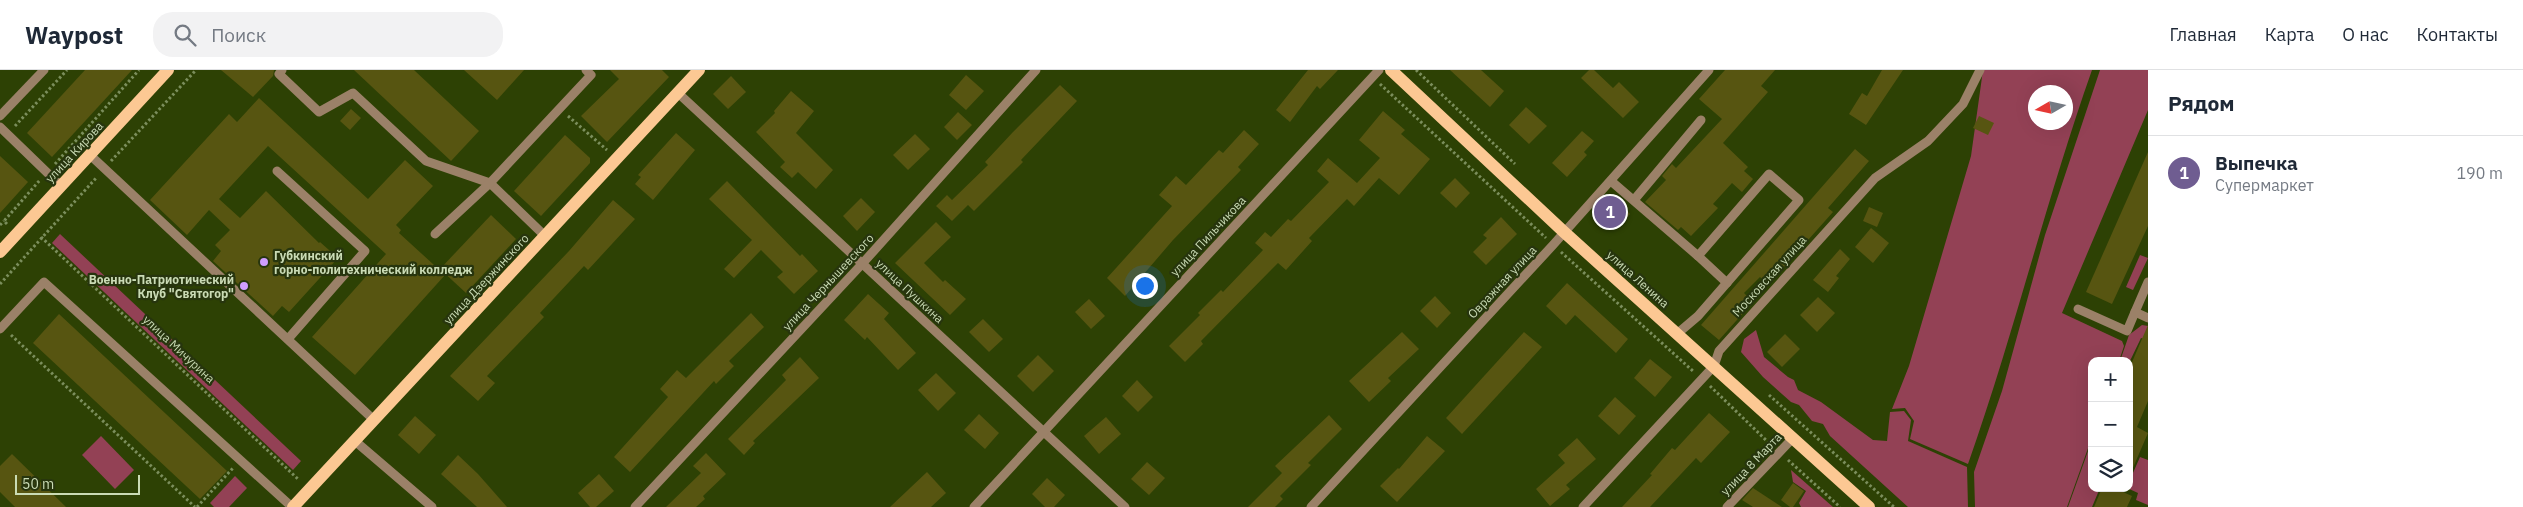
<!DOCTYPE html>
<html lang="ru">
<meta charset="utf-8">
<style>
:root{--surface:#fff;--page:#f2f2f3;--text:#1f2937;--muted:#747a83;--line:#e0e1e3;--accent:#6f5d91}
body{margin:0;font-family:"IBM Plex Sans",sans-serif;background:var(--page);color:var(--text)}
.controls{position:absolute;right:15px;bottom:15px;display:grid;overflow:hidden;border-radius:10px;box-shadow:0 5px 20px #0002}
.controls button{width:45px;height:45px;display:grid;place-items:center;padding:0;border:0;border-bottom:1px solid var(--line);background:var(--surface);color:var(--text);font:25px sans-serif}
.compass{position:absolute;left:2028px;top:15px;width:45px;height:45px;border-radius:50%;background:var(--surface);box-shadow:0 5px 20px #0002;rotate:261deg}
.scale{position:absolute;left:15px;bottom:12px;width:125px;box-sizing:border-box;padding-left:5px;border:2px solid #cadbb5;border-top:0;font-size:14px;line-height:18px;white-space:nowrap;color:#cadbb5;-webkit-text-stroke:4px #27350e;paint-order:stroke}
.you{position:absolute;left:1144px;top:215px;width:18px;height:18px;margin:-12px;border:4px solid #fff;border-radius:50%;background:#1a73e8;box-shadow:0 0 0 8px #1a73e833}
.badge{display:grid;place-items:center;width:32px;height:32px;border-radius:50%;background:var(--accent);color:#fff;font-size:16px;font-weight:700}
.pin{position:absolute;translate:-50% -50%;border:2px solid #fff;box-shadow:0 1px 5px #0006}
.list{margin:0;padding:0;list-style:none}
h2{display:flex;justify-content:space-between;align-items:center;height:65px;margin:0;padding:0 20px;font-size:21px}
h2 small{font-size:16px;font-weight:400;color:var(--muted)}
.list li{display:grid;grid-template-columns:32px 1fr auto;gap:15px;align-items:center;box-sizing:border-box;height:75px;padding:0 20px;border-top:1px solid var(--line)}
.list b{display:block;font-size:19px;white-space:nowrap}
.list p{margin:0;font-size:16px;white-space:nowrap;color:var(--muted)}
.list em{font-size:16px;font-style:normal;color:var(--muted)}
.icon{flex:none;width:28px;height:28px;fill:none;stroke:currentColor;stroke-width:2;stroke-linecap:round;stroke-linejoin:round}
.map{position:relative;flex:none;width:2148px;height:437px;overflow:hidden}
header{display:flex;align-items:center;gap:30px;box-sizing:border-box;height:70px;padding:0 25px;background:var(--surface);border-bottom:1px solid var(--line)}
header strong{font-size:24px}
nav{display:flex;gap:28px;margin-inline-start:auto;font-size:18px}
.search{width:350px;height:45px;background:var(--page);display:flex;align-items:center;gap:12px;box-sizing:border-box;padding:0 18px;border-radius:20px;color:var(--muted);font-size:19px}
main{display:flex}
aside{flex:1;background:var(--surface)}
.map>svg:first-child{display:block}
.green{fill:#934155;fill-rule:evenodd}
.building{fill:#575511}
.lines{fill:none;stroke-linecap:round;stroke-linejoin:round}
.path{stroke:#7b8e5c;stroke-width:3;stroke-dasharray:2.5 2.5;stroke-linecap:butt}
.minor{stroke:#9b8168;stroke-width:9}
.major{stroke:#fcc893;stroke-width:12}
.poi-dot{fill:#d09dff;stroke:#27350e;stroke-width:2}
.labels{text-anchor:middle;dominant-baseline:central;stroke-width:4.5;stroke-linejoin:round;paint-order:stroke}
.street-label{font-size:12px;fill:#cadbb5;stroke:#27350e}
.poi-label{font-size:12px;font-weight:bold;fill:#cadbb5;stroke:#27350e;text-anchor:start}
</style>
<header>
<strong>Waypost</strong>
<div class="search"><svg class="icon" aria-label="search" viewBox="0 0 24 24"><circle cx="10" cy="10" r="6"/><path d="M15 15l6 6"/></svg>Поиск</div>
<nav><a>Главная</a><a>Карта</a><a>О нас</a><a>Контакты</a></nav>
</header>
<main>
<div class="map">
<svg width="2148" height="437" viewBox="0 0 2148 437">
<rect width="100%" height="100%" fill="#2d4104"/>
<g class="green">
<path d="M1983 0H2092C2046 130 2014 264 1968 394L1910 369 1914 351 1905 338 1892 339 1909 296 1971 86ZM2036 22H2066V52H2036Z"/>
<path d="M2100 0H2148V40L2062 243 2122 271 2124 276 2119 291H2092V367L2067 437H1975L1974 402 2002 321 2045 165Z"/>
<path d="M60 164 301 391 293 400 52 173Z"/>
<path d="M2140 185 2148 188 2133 220 2126 217Z"/>
<path d="M2142 255 2148 256V270L2141 268 2129 293V291H2120L2129 265Z"/>
<path d="M1756 260 1764 287 1788 307 1794 310 1798 320 1821 332 1873 370 1887 371 1890 342 1904 341 1911 350 1908 371 1967 397 1968 437H1908L1830 366 1823 354 1812 351 1799 335 1791 332 1763 307 1741 282 1744 269Z"/>
<path d="M101 366 134 400 115 419 82 385Z"/>
<path d="M2092 370V407L2090 412 2092 418H2100L2092 437H2068Z"/>
<path d="M2140 387 2148 390V435L2136 430 2138 423 2127 418H2129V412Z"/>
<path d="M1791 400 1833 437H1801L1799 433 1806 421 1793 412Z"/>
<path d="M235 406 247 418 229 437H214L210 433Z"/>
</g>
<g class="building">
<path d="M85 0H132L52 87 27 63Z"/>
<path d="M221 0H274L273 6 253 27Z"/>
<path d="M354 0H414L479 61 451 91Z"/>
<path d="M464 0H524L497 30Z"/>
<path d="M610 0H662L669 7 607 72 581 46 619 9Z"/>
<path d="M1308 0H1338L1320 19 1317 16 1290 52 1276 40Z"/>
<path d="M1450 0H1481L1504 21 1490 37Z"/>
<path d="M1589 0H1594L1613 18 1619 12 1639 32 1623 48 1581 8Z"/>
<path d="M1725 0H1775L1761 16 1768 22 1723 73 1748 97 1744 101 1753 109 1742 122 1732 113 1713 134 1718 138 1691 166 1681 157 1678 160 1645 132 1666 110 1662 106 1672 94 1676 98 1722 49 1699 29Z"/>
<path d="M1882 0H1903L1866 55 1849 44 1862 23 1867 26Z"/>
<path d="M966 5 984 21 966 40 949 25Z"/>
<path d="M731 6 746 22 728 39 713 24Z"/>
<path d="M1060 15 1077 31 1021 90 1023 92 974 141 968 135 952 151 936 136 947 125 952 130 988 95 985 92 1013 62Z"/>
<path d="M791 21 814 41 796 63 833 100 816 119 798 102 792 108 780 97 785 92 756 62 775 43 774 41Z"/>
<path d="M259 28 368 129 405 90 433 116 396 155 401 160 399 163 445 205 355 305 312 267 386 184 268 76 219 129 240 148 266 121 319 173 320 172 338 188 289 242 282 236 273 246 213 191 221 181 215 175 230 160 209 140 187 165 150 130 229 44 237 52Z"/>
<path d="M1526 37 1547 56 1529 74 1509 55Z"/>
<path d="M351 39 361 48 350 60 340 51Z"/>
<path d="M1383 41 1405 60 1401 64 1430 89 1399 125 1379 108 1354 136 1347 129 1309 168 1312 171 1286 200 1278 193 1201 271 1203 274 1185 292 1169 276 1200 245 1198 243 1221 220 1223 222 1263 180 1255 173 1265 162 1271 167 1288 149 1291 151 1329 112 1317 101 1328 88 1357 113 1380 88 1359 70Z"/>
<path d="M958 42 972 55 957 70 944 57Z"/>
<path d="M1979 46 1994 53 1988 65 1973 58Z"/>
<path d="M1244 60 1259 74 1238 97 1241 100 1173 170 1125 226 1107 208 1172 136 1159 125 1176 106 1186 115 1219 80 1223 83Z"/>
<path d="M1582 61 1594 71 1584 82 1587 85 1567 107 1552 93Z"/>
<path d="M676 63 695 80 653 130 635 114 641 107 638 105Z"/>
<path d="M915 64 930 79 908 100 893 85Z"/>
<path d="M565 65 590 88V93L541 146 514 121Z"/>
<path d="M1855 79 1869 91 1828 138 1833 142 1768 215 1760 207 1744 223 1753 232 1719 270 1701 255Z"/>
<path d="M2148 82V156L2112 234 2086 222Z"/>
<path d="M0 86 28 112 0 143Z"/>
<path d="M1455 108 1470 123 1456 138 1440 123Z"/>
<path d="M727 111 800 186 802 184 818 201 794 224 777 207 783 202 761 180 734 208 724 199 752 170 709 129Z"/>
<path d="M1612 127 1630 144 1619 155 1601 138Z"/>
<path d="M861 128 875 142 857 161 843 146Z"/>
<path d="M613 130 635 149 588 200 584 196 540 243 544 247 487 306 495 313 478 331 450 306 569 181Z"/>
<path d="M1869 137 1883 143 1877 157 1863 151Z"/>
<path d="M491 145 516 169 466 223 440 199Z"/>
<path d="M1501 147 1517 164 1486 195 1473 182 1487 168 1483 165Z"/>
<path d="M936 152 951 167 924 193 943 212 945 210 966 229 950 245 895 193Z"/>
<path d="M1871 158 1889 173 1873 193 1855 177Z"/>
<path d="M1840 179 1850 189 1836 206 1839 208 1828 222 1813 210Z"/>
<path d="M1567 213 1628 269 1616 283 1575 245 1566 255 1546 236Z"/>
<path d="M868 224 889 243 884 249 916 283 898 300 867 267 865 270 844 250Z"/>
<path d="M1435 226 1451 243 1437 258 1420 241Z"/>
<path d="M1818 227 1835 243 1817 262 1800 245Z"/>
<path d="M1089 229 1105 246 1091 259 1075 242Z"/>
<path d="M751 243 764 257 729 291 734 296 716 314 714 311 630 402 614 387 668 327 660 319 677 300 686 308Z"/>
<path d="M59 244 227 401 200 429 33 273Z"/>
<path d="M983 249 1003 269 989 282 969 262Z"/>
<path d="M2148 255V331L2137 357 2148 363 2129 407V299Z"/>
<path d="M1402 262 1419 279 1388 308 1391 311 1369 332 1349 311Z"/>
<path d="M1524 262 1542 277 1462 364 1446 348Z"/>
<path d="M1785 264 1800 279 1782 297 1767 282Z"/>
<path d="M1038 285 1054 301 1033 322 1017 306Z"/>
<path d="M800 287 819 308 753 371 755 373 744 385 728 369 786 310 782 305Z"/>
<path d="M1650 289 1672 307 1655 327 1634 308Z"/>
<path d="M936 303 956 323 938 341 918 320Z"/>
<path d="M1137 310 1153 327 1138 342 1122 326Z"/>
<path d="M1615 327 1636 346 1619 365 1598 346Z"/>
<path d="M1709 343 1730 362 1701 393 1696 388 1650 437H1622L1652 405 1650 404 1672 378 1675 380Z"/>
<path d="M979 344 999 363 985 379 964 360Z"/>
<path d="M1329 345 1342 359 1308 393 1311 395 1280 426 1283 429 1275 437H1248L1282 403 1275 396Z"/>
<path d="M415 346 436 365 419 384 398 365Z"/>
<path d="M1106 347 1121 364 1099 384 1084 366Z"/>
<path d="M1427 366 1445 381 1397 432 1380 416 1398 398 1399 399Z"/>
<path d="M1577 368 1596 389 1566 415 1570 419 1550 436 1536 419 1565 393 1558 385Z"/>
<path d="M706 383 726 404 703 426 705 429 696 437H666L701 403 693 396Z"/>
<path d="M12 384 66 437H15L0 422V396Z"/>
<path d="M458 385 478 404 507 437H477L441 404Z"/>
<path d="M1147 392 1165 408 1149 425 1131 409Z"/>
<path d="M927 402 946 423 931 437H890Z"/>
<path d="M599 404 614 421 596 437H590L578 423Z"/>
<path d="M1047 408 1065 425 1054 437H1045L1032 424Z"/>
<path d="M1793 413 1804 421 1793 437H1790L1781 430Z"/>
<path d="M1753 418 1782 437H1753L1742 430Z"/>
<path d="M2102 418H2124L2123 422 2132 426 2127 437H2094Z"/>
</g>
<g class="lines">
<g class="path">
<path d="M1416 0 1515 94"/>
<path d="M1380 14 1546 168"/>
<path d="M568 46 607 80"/>
<path d="M15 56 67 0"/>
<path d="M111 91 196 0"/>
<path d="M55 94 139 0"/>
<path d="M7 154 4 151 40 110"/>
<path d="M0 155 4 151"/>
<path d="M41 167 299 410"/>
<path d="M1561 182 1694 302"/>
<path d="M0 214 97 107"/>
<path d="M11 265 195 437"/>
<path d="M1710 316 1770 374"/>
<path d="M1769 325 1894 437"/>
<path d="M1788 390 1840 437"/>
<path d="M197 437 233 398"/>
</g>
<g class="minor">
<path d="M282 0 279 4 319 42 353 23 426 91 490 113 545 166"/>
<path d="M678 23 1125 437"/>
<path d="M0 46 44 0"/>
<path d="M0 57 61 116"/>
<path d="M90 85 374 350"/>
<path d="M277 101 365 181 288 269"/>
<path d="M1611 111 1698 186 1769 104 1799 130 1698 246 1678 263"/>
<path d="M1634 130 1701 50"/>
<path d="M435 164 490 113 591 5 586 0"/>
<path d="M1698 186 1727 213"/>
<path d="M2148 212 2135 242 2148 248"/>
<path d="M2078 239 2127 261 2135 242"/>
<path d="M0 259 44 212 292 437"/>
<path d="M355 371 432 437"/>
<path d="M635 437 862 194 1036 0"/>
<path d="M974 437 1379 0"/>
<path d="M1311 437 1553 175 1709 0"/>
<path d="M1583 437 1714 296 1719 281 1875 108 1928 71 1963 34 1980 0"/>
<path d="M1727 437 1792 369"/>
</g>
<g class="major">
<path d="M1391 0 1564 162 1869 437"/>
<path d="M0 182 168 0"/>
<path d="M293 437 699 0"/>
</g>
</g>
<g class="poi-dot">
<circle cx="264" cy="192" r="5"/>
<circle cx="244" cy="216" r="5"/>
</g>
<g class="labels">
<g class="street-label">
<text transform="translate(74 82) rotate(-47)">улица Кирова</text>
<text transform="translate(1208 166) rotate(-47)">улица Пильчикова</text>
<text transform="translate(1769 206) rotate(-48)">Московская улица</text>
<text transform="translate(486 209) rotate(-47)">улица Дзержинского</text>
<text transform="translate(1638 209) rotate(42)">улица Ленина</text>
<text transform="translate(828 212) rotate(-47)">улица Чернышевского</text>
<text transform="translate(1502 212) rotate(-47)">Овражная улица</text>
<text transform="translate(910 221) rotate(43)">улица Пушкина</text>
<text transform="translate(179 279) rotate(43)">улица Мичурина</text>
<text transform="translate(1751 394) rotate(-46)">улица 8 Марта</text>
</g>
<g class="poi-label">
<text x="274" y="185">Губкинский<tspan x="274" dy="14">горно-политехнический колледж</tspan></text>
<text x="234" y="209" text-anchor="end">Военно-Патриотический<tspan x="234" dy="14">Клуб "Святогор"</tspan></text>
</g>
</g>
</svg>
<div class="controls">
<button>+</button>
<button>−</button>
<button><svg class="icon" aria-label="layers" viewBox="0 0 24 24"><path d="M12 4l9 5-9 5-9-5zM3 14l9 5 9-5"/></svg></button>
</div>
<svg class="compass" viewBox="-18 -18 36 36"><path d="M0-13l5 13h-10z" fill="#e53935"/><path d="M0 13l5-13h-10z" fill="#747a83"/></svg>
<div class="scale">50 m</div>
<div class="you"></div>
<div class="pin badge" style="left:1610px;top:142px">1</div>
</div>
<aside>
<h2>Рядом<small></small></h2>
<ul class="list">
<li><span class="badge">1</span><div><b>Выпечка</b><p>Супермаркет</p></div><em>190 m</em></li>
</ul>
</aside>
</main>
